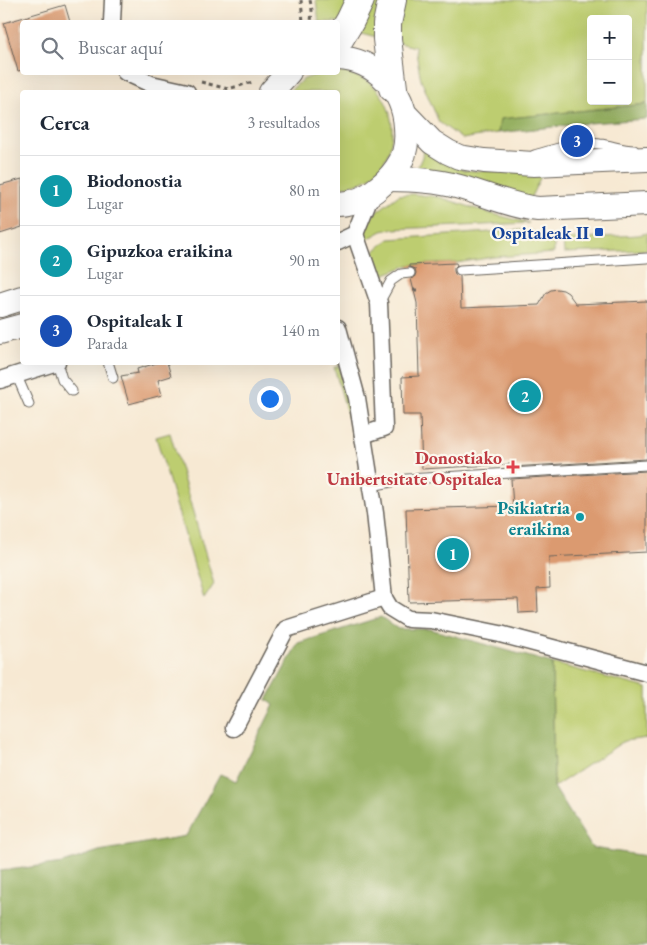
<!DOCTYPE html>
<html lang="es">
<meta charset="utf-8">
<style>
:root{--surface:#fff;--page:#f6f6f7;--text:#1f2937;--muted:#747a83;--line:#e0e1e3;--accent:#c8321e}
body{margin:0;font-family:"EB Garamond",serif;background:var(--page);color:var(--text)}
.controls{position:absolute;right:15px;top:15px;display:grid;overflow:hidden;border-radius:5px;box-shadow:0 5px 20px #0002}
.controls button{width:45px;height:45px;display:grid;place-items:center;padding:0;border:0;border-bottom:1px solid var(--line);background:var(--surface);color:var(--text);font:25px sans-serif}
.you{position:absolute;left:269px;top:398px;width:18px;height:18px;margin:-12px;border:4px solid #fff;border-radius:50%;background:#1a73e8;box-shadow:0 0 0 8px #1a73e833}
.badge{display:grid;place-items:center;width:32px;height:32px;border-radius:50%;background:var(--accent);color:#fff;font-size:16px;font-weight:700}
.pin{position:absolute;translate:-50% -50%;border:2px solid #fff;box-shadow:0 1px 5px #0006}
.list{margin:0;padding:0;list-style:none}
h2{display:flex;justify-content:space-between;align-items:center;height:65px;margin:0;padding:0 20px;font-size:21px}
h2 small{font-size:16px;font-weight:400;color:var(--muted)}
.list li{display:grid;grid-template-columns:32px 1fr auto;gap:15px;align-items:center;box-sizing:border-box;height:70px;padding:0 20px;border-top:1px solid var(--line)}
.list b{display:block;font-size:19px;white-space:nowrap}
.list p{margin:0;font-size:16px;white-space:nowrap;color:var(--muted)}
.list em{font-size:16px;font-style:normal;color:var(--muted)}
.icon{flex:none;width:28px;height:28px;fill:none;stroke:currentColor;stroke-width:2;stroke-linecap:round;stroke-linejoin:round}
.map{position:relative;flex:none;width:647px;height:945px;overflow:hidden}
.search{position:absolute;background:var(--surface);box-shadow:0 5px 20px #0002;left:20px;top:20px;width:320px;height:55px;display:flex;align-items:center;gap:12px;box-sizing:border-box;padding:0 18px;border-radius:5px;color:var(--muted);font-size:19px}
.panel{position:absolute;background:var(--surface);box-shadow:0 5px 20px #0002;left:20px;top:90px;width:320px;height:275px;border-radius:5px}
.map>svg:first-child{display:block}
.green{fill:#bdcd6f;stroke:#6c7446;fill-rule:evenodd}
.forest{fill:#96b062;stroke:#59663f}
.building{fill:#db9a70}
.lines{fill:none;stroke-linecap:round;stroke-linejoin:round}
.lane-casing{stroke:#69645c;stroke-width:11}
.street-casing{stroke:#69645c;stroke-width:19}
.secondary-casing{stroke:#69645c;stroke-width:26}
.highway-casing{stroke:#69645c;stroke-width:30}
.path{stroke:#69645c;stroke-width:3;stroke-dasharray:4 4;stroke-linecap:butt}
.lane{stroke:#fff;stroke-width:9}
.street{stroke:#fff;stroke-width:16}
.secondary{stroke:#fff;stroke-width:24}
.highway{stroke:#fff;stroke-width:28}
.transit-dot{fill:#1a4fb4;stroke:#fbf7ec;stroke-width:2}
.health-dot{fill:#e0444e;stroke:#fbf7ec;stroke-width:2}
.culture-dot{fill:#0f9aa8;stroke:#fbf7ec;stroke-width:2}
.labels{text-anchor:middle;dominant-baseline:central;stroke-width:4.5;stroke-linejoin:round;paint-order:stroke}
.transit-label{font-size:18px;font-weight:bold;fill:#164399;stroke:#fbf7ec;text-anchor:end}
.health-label{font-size:18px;font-weight:bold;fill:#be3a42;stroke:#fbf7ec;text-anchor:end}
.culture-label{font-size:18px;font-weight:bold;fill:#0d838f;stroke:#fbf7ec;text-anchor:end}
</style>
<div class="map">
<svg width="647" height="945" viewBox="0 0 647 945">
<rect width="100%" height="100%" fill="#fbf7ec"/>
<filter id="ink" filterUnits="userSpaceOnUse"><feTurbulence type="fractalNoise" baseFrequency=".02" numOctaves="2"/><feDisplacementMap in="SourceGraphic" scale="10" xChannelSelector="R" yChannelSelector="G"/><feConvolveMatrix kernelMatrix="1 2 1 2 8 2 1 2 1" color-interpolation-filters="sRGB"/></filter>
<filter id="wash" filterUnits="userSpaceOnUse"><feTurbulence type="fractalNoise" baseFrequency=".0096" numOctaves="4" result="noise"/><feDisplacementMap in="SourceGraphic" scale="20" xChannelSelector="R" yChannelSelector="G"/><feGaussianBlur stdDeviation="1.12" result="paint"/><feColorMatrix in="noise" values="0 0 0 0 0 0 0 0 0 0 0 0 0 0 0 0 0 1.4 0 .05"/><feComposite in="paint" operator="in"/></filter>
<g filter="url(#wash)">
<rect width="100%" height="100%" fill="#f7e9d3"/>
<g class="green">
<path d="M316 0H647V104L501 119 498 133 462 139 439 122 421 80 415 47 338 27V22H319ZM591 19H628V101H591Z"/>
<path d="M338 72C343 71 350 74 356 76 397 89 405 152 370 177 359 184 349 186 338 188V92H288L304 79 322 73Z"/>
<path d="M423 149 454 166 464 170 477 171 544 170 528 203 415 173 422 157Z"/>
<path d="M413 194 439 197 489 213 529 223 392 229 382 231 364 241 365 232 370 219 375 213 399 195Z"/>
<path d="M521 230 534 232 554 239V253L494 257 456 263 409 265 385 274 380 287 368 257 389 239Z"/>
<path d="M647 233V250L564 253 563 239 639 235Z"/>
<path d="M338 359 348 402 350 424 334 367H338Z"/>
<path d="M170 433 214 584 204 599 156 437Z"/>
<path d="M552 663 647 688V738L624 741 554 787Z"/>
</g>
<g class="forest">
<path d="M647 104V119L588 123 498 133 500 119Z"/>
<path d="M381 617 398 629H430L552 663 554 787 592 848 647 856V945H0V871L63 863 99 851 186 836 220 774 236 781 274 705 267 700 298 643Z"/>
</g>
<g id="blocks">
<g class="building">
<path d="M65 5 70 22H22V70L18 71 4 23Z"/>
<path d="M22 179V227L0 234V185Z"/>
<path d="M456 263 457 265 454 268V271L455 274 460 276 461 308 539 305 546 293 551 290 557 289 563 290 568 293 576 304 647 301V459L511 467V464L422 469 420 415H403L402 377 419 376 417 303 411 279 414 278 416 273 415 269 409 267V265Z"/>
<path d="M160 362H167L171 376 158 380 162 395 129 404 121 376 138 373 137 369Z"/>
<path d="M647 471V552L549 557 550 588 537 589 538 612 519 613 518 599 409 602 406 509 513 506 511 479Z"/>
</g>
</g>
</g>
<g filter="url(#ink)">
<use href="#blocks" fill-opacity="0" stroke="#69645c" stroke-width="1"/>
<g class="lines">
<defs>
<g id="lane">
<path d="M534 155C556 149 577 141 600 144 611 145 622 150 634 150"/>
<path d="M460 270 647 258"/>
<path d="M379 303 391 281 401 274 410 273"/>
<path d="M57 362 62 379 72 391"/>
<path d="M108 362 113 378"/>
<path d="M16 374 29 404"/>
<path d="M371 486 407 479 647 465"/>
</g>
<g id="street">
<path d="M112 22 113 0"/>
<path d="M125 72 151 84 187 92"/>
<path d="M355 234 379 303 384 428 363 435"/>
<path d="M338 242 355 234 371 194"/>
<path d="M338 328 357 398 375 513 384 598 390 608 408 619 431 620 500 634 647 673"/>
<path d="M0 380 57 362"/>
<path d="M234 728 286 629 384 598"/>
</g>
<g id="secondary">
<path d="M338 58C376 60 404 90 406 127 407 138 406 151 401 161 395 172 388 180 379 187 368 197 353 204 338 204"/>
<path d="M271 92 289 72"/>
<path d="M406 115 432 142 448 152 459 157 484 161 534 164 647 159"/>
<path d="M390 179C412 179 434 180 456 186 483 193 510 206 538 209L647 204"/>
<path d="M0 305 22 298"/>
<path d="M0 332 22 326"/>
</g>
<g id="highway">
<path d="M392 0 387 24V39L393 88"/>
<path d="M338 41 350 21 360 0"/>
</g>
</defs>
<use href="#lane" class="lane-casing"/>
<use href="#street" class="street-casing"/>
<use href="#secondary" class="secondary-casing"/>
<use href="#highway" class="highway-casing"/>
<g class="path">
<path d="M301 0 303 22"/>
<path d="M310 0 312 10 311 22"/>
<path d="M201 82 228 89 253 82"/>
<path d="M413 290H419"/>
</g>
<use href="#lane" class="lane"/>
<use href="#street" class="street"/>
<use href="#secondary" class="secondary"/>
<use href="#highway" class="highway"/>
</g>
</g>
<rect class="transit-dot" x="594" y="227" width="10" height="10" rx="2.5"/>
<path class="health-dot" d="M510.5 459.5h5v5h5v5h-5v5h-5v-5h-5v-5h5z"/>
<circle class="culture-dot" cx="580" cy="517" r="5"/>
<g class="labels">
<g class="transit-label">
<text x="589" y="232">Ospitaleak II</text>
</g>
<g class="health-label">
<text x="502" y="457">Donostiako<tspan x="502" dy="21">Unibertsitate Ospitalea</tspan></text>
</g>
<g class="culture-label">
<text x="570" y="507">Psikiatria<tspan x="570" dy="21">eraikina</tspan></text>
</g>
</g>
</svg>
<div class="controls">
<button>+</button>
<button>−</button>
</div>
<div class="you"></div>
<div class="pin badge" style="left:453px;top:554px;background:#0f9aa8">1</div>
<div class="pin badge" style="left:525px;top:396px;background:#0f9aa8">2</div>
<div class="pin badge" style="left:577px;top:141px;background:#1a4fb4">3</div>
<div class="search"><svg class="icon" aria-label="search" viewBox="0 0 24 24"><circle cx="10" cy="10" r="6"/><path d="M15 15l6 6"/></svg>Buscar aquí</div>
<section class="panel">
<h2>Cerca<small>3 resultados</small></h2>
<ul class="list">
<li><span class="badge" style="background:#0f9aa8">1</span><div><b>Biodonostia</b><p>Lugar</p></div><em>80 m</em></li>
<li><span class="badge" style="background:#0f9aa8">2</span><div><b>Gipuzkoa eraikina</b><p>Lugar</p></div><em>90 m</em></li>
<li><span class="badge" style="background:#1a4fb4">3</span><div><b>Ospitaleak I</b><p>Parada</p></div><em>140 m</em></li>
</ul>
</section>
</div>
